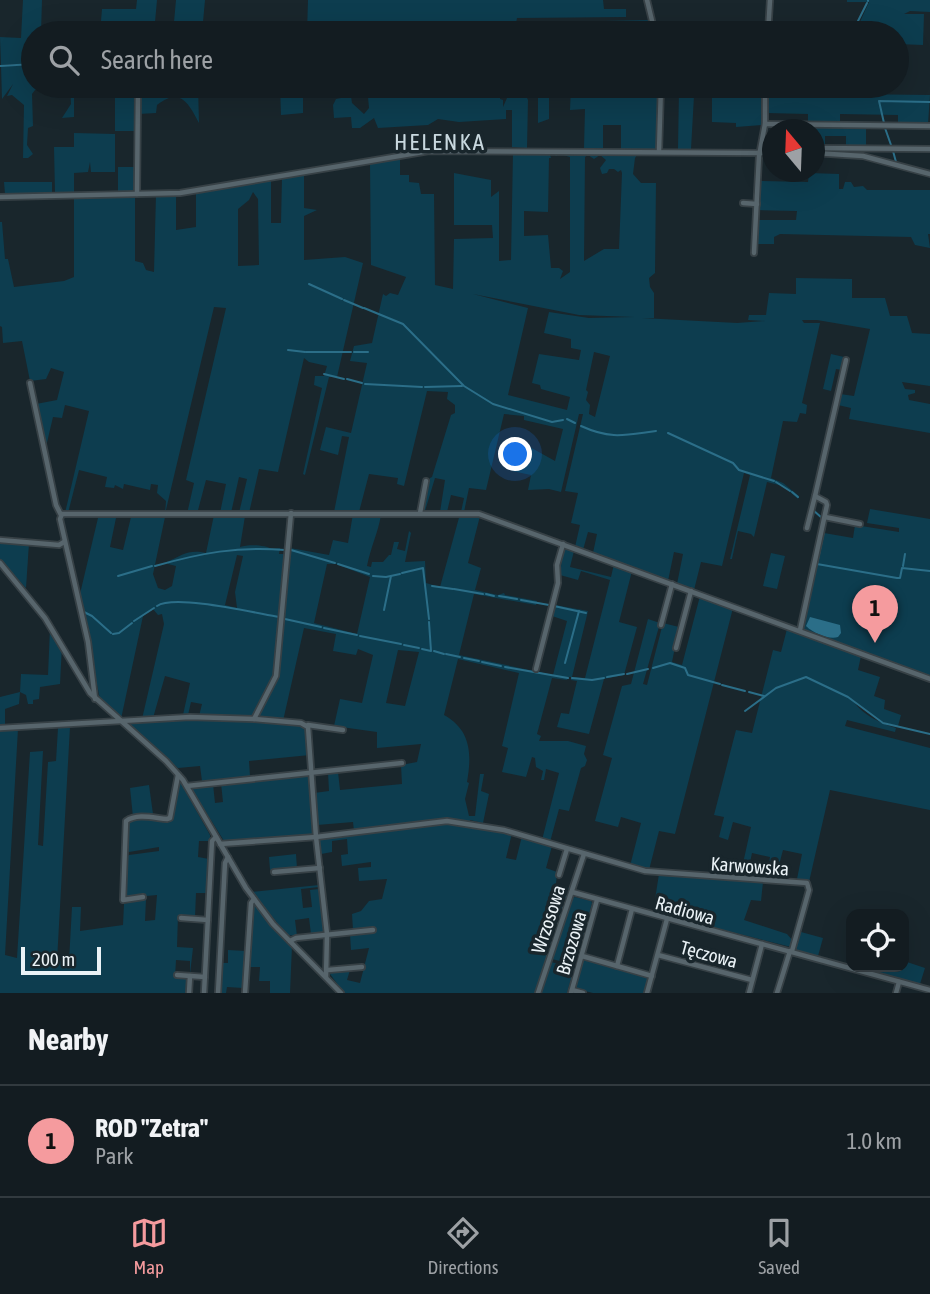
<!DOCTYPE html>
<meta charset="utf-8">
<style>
:root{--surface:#131c21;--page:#20292e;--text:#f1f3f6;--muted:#9da1a5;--line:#323a3f;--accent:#f59b9e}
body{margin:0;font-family:"Asap Condensed",sans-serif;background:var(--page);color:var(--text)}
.controls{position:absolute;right:21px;bottom:21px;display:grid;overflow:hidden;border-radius:14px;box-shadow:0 7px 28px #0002}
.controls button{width:63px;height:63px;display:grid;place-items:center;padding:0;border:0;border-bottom:2px solid var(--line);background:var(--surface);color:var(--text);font:35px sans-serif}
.compass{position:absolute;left:762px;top:119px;width:63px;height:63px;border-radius:50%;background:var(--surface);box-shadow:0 7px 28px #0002;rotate:341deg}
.scale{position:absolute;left:21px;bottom:18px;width:80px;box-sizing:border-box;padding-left:7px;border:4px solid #eaf2f6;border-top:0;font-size:19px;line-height:24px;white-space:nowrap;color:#eaf2f6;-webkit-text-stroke:5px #19262c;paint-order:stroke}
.you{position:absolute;left:516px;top:455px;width:24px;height:24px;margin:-18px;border:5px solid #fff;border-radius:50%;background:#1a73e8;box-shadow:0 0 0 10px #1a73e833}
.badge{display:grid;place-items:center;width:46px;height:46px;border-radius:50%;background:var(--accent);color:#111;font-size:23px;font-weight:700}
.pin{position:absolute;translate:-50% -58px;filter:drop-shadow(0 2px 4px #0008)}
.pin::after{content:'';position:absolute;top:37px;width:24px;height:21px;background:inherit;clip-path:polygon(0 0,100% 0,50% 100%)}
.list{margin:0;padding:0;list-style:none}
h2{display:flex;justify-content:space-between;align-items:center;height:91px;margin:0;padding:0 28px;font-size:30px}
h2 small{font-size:23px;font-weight:400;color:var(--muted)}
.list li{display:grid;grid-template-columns:46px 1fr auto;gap:21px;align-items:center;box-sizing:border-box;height:112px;padding:0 28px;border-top:2px solid var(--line)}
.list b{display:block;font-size:26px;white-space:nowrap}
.list p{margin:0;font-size:23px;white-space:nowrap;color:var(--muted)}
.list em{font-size:23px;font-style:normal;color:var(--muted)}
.icon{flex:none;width:38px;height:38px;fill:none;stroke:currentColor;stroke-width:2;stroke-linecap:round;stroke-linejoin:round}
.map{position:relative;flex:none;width:930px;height:993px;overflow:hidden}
.search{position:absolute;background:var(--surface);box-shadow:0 7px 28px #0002;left:21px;right:21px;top:21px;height:77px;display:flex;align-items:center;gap:18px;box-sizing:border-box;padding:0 24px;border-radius:38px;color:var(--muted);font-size:26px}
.sheet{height:203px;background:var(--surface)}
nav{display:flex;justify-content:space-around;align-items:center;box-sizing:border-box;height:98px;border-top:2px solid var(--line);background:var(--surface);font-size:19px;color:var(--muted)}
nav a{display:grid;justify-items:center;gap:4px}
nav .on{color:var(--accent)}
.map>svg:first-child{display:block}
.green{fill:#0d3d4f;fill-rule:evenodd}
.water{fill:#2b6e88}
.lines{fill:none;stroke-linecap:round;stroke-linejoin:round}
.stream{stroke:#2b6e88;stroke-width:2}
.minor-casing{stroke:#374146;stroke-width:8}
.minor{stroke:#57656c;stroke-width:4.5}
.labels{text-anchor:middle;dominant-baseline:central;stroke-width:7;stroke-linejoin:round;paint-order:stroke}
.street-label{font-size:19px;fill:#eaf2f6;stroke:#19262c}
.quarter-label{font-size:23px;letter-spacing:2px;fill:#c8d8df;stroke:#19262c}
</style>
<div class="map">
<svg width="930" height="993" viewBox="0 0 930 993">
<rect width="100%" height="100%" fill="#19262c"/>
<g class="green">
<path d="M23 0H42L41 33H33V63L1 65 0 37 21 38Z"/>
<path d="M137 0H157L154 33H100L102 9H136Z"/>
<path d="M176 0H205L202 33H173Z"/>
<path d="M308 0H603L604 9H626V17L517 18 516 23 649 20 653 33H307Z"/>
<path d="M847 0H930V12L910 11 904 14H924L923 45 897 44V33H855L869 2H847Z"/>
<path d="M33 64V86H136V131H115V95L74 94V117L62 118 71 104 70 87 35 90 32 94 33 126 28 128 27 145 33 154 28 158H23L24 105 12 95 7 96 13 84 2 99 1 66Z"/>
<path d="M157 86H198L199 123C188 102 180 87 157 105L156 113 138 114V89L156 88Z"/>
<path d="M280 86H303V113L281 115Z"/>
<path d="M367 86H434V97L454 94V86H500V99L503 100V107L507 98 513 95V86H528L526 96 528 100 527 148 512 147V110H506V119L459 122 438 119 428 125 378 128 374 118 360 128H352L351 117 334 118 333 105 336 99 351 96 352 103 364 114 369 108Z"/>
<path d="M538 86H549V119L538 123Z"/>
<path d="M571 86H659L658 149H621V125H603V148H584L585 109 570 110Z"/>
<path d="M666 86H764L762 125 736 127V123L712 122V98L694 96 691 149H678L679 89 674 92Z"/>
<path d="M766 93 930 95 928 124H898V115L840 114V122L808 123V114L767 113Z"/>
<path d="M807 126 866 127V146H846V136H825V146H815L814 130H806Z"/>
<path d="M74 133 115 134V172H91L90 162 88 172 74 173V192L55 193 54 147H74Z"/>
<path d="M513 152H549L551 158H549L548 212 524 211V236L548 235 551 268H559L563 271 560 279 570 272V157L560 154 556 156 553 152H639L635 158 633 174 641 183H656L655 273 649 278 650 287 654 293V318H642L737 323 765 321 748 320 749 315H766L769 293 796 294V278L852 279V298H885L890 316H907L912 333 930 334V386L902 382 905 389 915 390V393L908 395 909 400 930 404V433L849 419 851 408 838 405 840 394 854 396 870 329 817 320H802L804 323H820L802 403 807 405 806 414 800 413 797 422 783 421 771 478 783 483 799 496 798 499 783 486 767 482 754 537 751 534 738 531 732 559H730L750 475 744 473 722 566 701 562 694 590 677 584 683 554 674 552 668 581 593 553 597 534 588 532 583 550 575 547 580 525 571 523 578 493 565 491 583 414H579L561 492 549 489 528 490 531 475 512 471 517 447 523 448 528 446 555 461 563 429 524 420V416L504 414 486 490 469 488 464 512H461L464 498 451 495 447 512H440L445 480 435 478 425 511H422L430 478 432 477 451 415 455 413V405L447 399 448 392 427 391 404 486 397 484 398 478 369 474 359 512H334L349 437 342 436 338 455 320 450 326 427 351 433 367 363 350 361 354 346 372 343 383 294 386 296 390 293 398 295 406 277 371 265 370 163 400 157V175H409V182L419 183 421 194H434L435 285 453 289 454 239 493 238 492 225H454V173L491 180V197L499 191V261L511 260ZM588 155 594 159 600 155 606 160 600 168 602 174 607 173 609 169H614L618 172 621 170 622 173 619 249H604L584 261 585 157ZM473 294 579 315 634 317 589 318 549 312 544 333 571 339V348L581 350 579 360 539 354 532 383 540 385 541 389 570 397 567 410 508 395 528 308ZM594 352 610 356 595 417 589 414 590 405 586 400 588 392 586 390Z"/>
<rect x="118" y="167" width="18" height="24"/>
<path d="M809 173 839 174V189H843L845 182H851L854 187 863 186 867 190H930V234H928L930 248 915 245 911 237 780 234 774 237V244H756L757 220H796L797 211 757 210 758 181 808 182Z"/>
<path d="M304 174V208L317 210 304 216V260L345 257 363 263 337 377H329L305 475 303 474 322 388 314 385 315 376H324L327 366 309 362 304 358 278 472 259 469 249 513H239L247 479 239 477 231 513H220L226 484 206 480 197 514H187L194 483 186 480 226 308 214 307 165 514 166 501 157 493 158 485 151 484 150 490 124 484 123 489 115 485 114 488 105 487 107 477 79 470 68 513H65L89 411 65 405 62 418 53 417 45 451 36 404 57 400 64 372 51 368 46 379 30 381 22 341 3 343 2 327 0 326V222H2L5 259H8L14 287 64 281 74 277V199L135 197V261L143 263 146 270 154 272 156 194 197 191 199 192 271 180V223H281L282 178ZM253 192 258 199 259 265 238 266V209L249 200ZM196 193V227L176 230V196Z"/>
<path d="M4 182H52V193L5 194Z"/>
<path d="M831 354 844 357 842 370 836 369 831 391 823 389Z"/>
<path d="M870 509 930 519V677L801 630 824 533 853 538 855 525 899 532V528L867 523Z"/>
<path d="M353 514 381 515C378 533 371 546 367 566L371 567 372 562H383L389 555H391L394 542H399L397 549 405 551 409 531 411 533 405 562 425 561 426 583 440 587 460 514 480 516 468 563 481 568 475 590 498 595 504 593 505 595 537 601 536 605 474 594 459 655 553 675 567 621 552 616 555 605 588 611 572 677 585 678 610 580 581 571 578 580 560 575 563 549 574 551 570 567 611 577 614 564 632 571 619 622 637 627 624 675 604 679 589 734 557 727 561 713 569 714 577 681 571 680V677H568L567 680 552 678 537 734 541 736 539 741H568L586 746 584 754 587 760 585 766 581 768 569 811 559 809 550 842 542 840 559 773 546 769 544 780H541L543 771 536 767 535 758 532 757 526 777 502 772 508 748 502 746 519 673 458 659 444 715C471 730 472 754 467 782L469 783 465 799 469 816H475L480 774H484L481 791 489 794 483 823 470 820 469 825 512 833 506 858 516 860 522 836 552 846 546 868 557 872 556 884 572 889 536 993H344L330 974 332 972 350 970 347 980 360 983 369 948 351 950 350 934 373 933 375 927 353 930 352 914 361 911 369 901 382 899 387 879 359 881 358 868 371 867V862L342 866 341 855 348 854 347 839 332 841V852L321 854 318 838 354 831 353 822 317 825 314 793 329 791 328 772H338L340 790 402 784 401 765 417 762 421 744 377 748V732L334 726 340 699 362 703 373 655 358 649 356 655 333 651 336 634 304 628 283 721 259 719 257 717 279 677 290 548 329 555 333 540 348 543ZM327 564H336L370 577 357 634 314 623ZM398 650 419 652 405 706 386 703Z"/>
<path d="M214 515 245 516 240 547C249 544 265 545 272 549L280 548 279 554H286L275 676 257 705 254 716 250 718 199 716 202 704 191 702 188 715H183L190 683 165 676 153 718 142 719 164 624 162 614 158 615 153 609 143 616 121 719 100 699 79 598 98 518H116L110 547 123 550 131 517H165L153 574 158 588 165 590 172 586 176 566 168 564 167 562C182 555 189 549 206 553ZM237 555 243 556 235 592 237 608 225 605Z"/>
<path d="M0 540 29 543 26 588 0 560Z"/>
<path d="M771 553 785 556 777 589 763 586Z"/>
<path d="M700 596 733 608 675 834 659 831 649 870 630 866 641 823 621 817 618 827 595 821 612 758 603 755 622 686 631 684 648 619 660 623 643 684 647 685 663 623 679 627 672 662 682 665Z"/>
<path d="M50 628 62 645 60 684 40 687 39 699 33 700V704H28L26 695 20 692 19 704 5 709V726L0 727V697L20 692 21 674 48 675Z"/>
<path d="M787 629 861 656 858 670 880 677 874 696 885 700 884 709 901 715 898 726 883 722 852 699C860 713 879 723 896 728L895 732 847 720 845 726 930 748V810L830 790 809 882 797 879 802 854 783 850 775 880 766 879 770 857 752 853 747 877H740L751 827 733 822 728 840 719 837 724 817 714 815 736 730 752 733 773 650 781 652Z"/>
<path d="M181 719 303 724 307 727 310 755 249 761 250 776 202 781 200 766 178 768 125 723Z"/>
<path d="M70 727 57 961H69L72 907H81L80 931 123 925 124 904 146 899 145 921 155 920 157 895 146 896 145 895 127 898 125 897 126 858 129 855 159 851V847L129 852 127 850 128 822 138 818 170 822 178 778 210 835V841H199L198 857 209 859 207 893H196L195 917 178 915 177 947 193 948 190 974V961L176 960 175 977 188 978V993H0V731L18 729 5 955 17 958 30 752 43 751 38 845 43 846 48 762 56 761 58 728Z"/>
<path d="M310 774 315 834 224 841 191 788 213 784 215 803 223 802 221 783Z"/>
<path d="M149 785 153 814 133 817 130 788Z"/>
<path d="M296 854 297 869 270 870 269 857Z"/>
<path d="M659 874 763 882 761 901 751 900 744 920 787 934 793 941 791 947 653 912Z"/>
<path d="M319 885V887L301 889 303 908 312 907 310 890 319 889 326 930 324 933 311 934 309 918 295 920 297 936 287 935 252 892Z"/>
<path d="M575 897 591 901 592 903 579 952 576 951 578 953 575 965 552 959 573 898Z"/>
<path d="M253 903 292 946 290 993H270V981H259L260 967H249Z"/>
<path d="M801 932 823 938 818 956 797 950 795 947Z"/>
<path d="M228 950 246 951 243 988 227 987 226 993H220L221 963H228Z"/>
<path d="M585 959 647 977 649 979 645 993H593L577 989 576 986 583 961Z"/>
<path d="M904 961 925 968 920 984 857 967H904Z"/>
<path d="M551 962 574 968 567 993H540Z"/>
</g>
<path class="water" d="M810 617 840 625 841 633 838 637C829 640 813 633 806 626Z"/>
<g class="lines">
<g class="stream">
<path d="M868 1V0"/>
<path d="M852 33 867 3"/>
<path d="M0 66 33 64"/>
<path d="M884 123 879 101 930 102"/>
<path d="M885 128 891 145"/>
<path d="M893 151 896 162"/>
<path d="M309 284 342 299"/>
<path d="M344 300 363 308"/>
<path d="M364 308 403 324 464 386 493 404 552 422 563 420"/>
<path d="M288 350 305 352"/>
<path d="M306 352H351"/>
<path d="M354 352H368"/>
<path d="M324 374 344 379"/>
<path d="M347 379 362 383"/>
<path d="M365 384 422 387"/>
<path d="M425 387 462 386"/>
<path d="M567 419 575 423"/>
<path d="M581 426C612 440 625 435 656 431"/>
<path d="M668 433 733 463 739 470 774 481"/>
<path d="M776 482 790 491"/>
<path d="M792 492 798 497"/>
<path d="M813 510 822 518"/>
<path d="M826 521V520"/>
<path d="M825 526 817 564 897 578H900L902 568 930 571"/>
<path d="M291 550 335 563"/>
<path d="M338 564 369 574"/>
<path d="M155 566C201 553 238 546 285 550"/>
<path d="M903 566 905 554"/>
<path d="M402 573 423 568 429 619"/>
<path d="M118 576 152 566"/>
<path d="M373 576 386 577 400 574"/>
<path d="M432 586 453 589"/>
<path d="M454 589 483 594"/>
<path d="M486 594 494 596"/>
<path d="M499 596 517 599"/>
<path d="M521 600 549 605"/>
<path d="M157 606C175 594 255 613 279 617"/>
<path d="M554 606 586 613"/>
<path d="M384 610 391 576"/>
<path d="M84 612 92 616 111 633"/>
<path d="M285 619 321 627"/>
<path d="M134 621 154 608"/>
<path d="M324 628 357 635"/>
<path d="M113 634 119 633 132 623"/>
<path d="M360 636 401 644"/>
<path d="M404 645 419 648"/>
<path d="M422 649 431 651 429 622"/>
<path d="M434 651 444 654"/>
<path d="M446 654 460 657"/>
<path d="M464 658 479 661"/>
<path d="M482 662 501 666"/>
<path d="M565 663 579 611"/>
<path d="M505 667 568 678"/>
<path d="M653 668 670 663 685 668 688 675 720 684"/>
<path d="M627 674 648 669"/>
<path d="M607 677 624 674"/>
<path d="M572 678 592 680 604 678"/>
<path d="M722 685 745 691"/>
<path d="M749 692 764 696"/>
<path d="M745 711 776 688 806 677 848 697 883 723 930 734"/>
</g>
<defs>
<g id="minor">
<path d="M647 0 655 33"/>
<path d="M768 33 770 0"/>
<path d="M765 124 930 126"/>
<path d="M814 148 930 149"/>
<path d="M659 151 661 86"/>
<path d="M814 153 863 156 930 174"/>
<path d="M137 194 138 89"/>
<path d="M0 197 180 193 429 151 772 153"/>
<path d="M743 203 757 204"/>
<path d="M754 253 759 156 765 124V86"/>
<path d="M30 383 56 505 61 515"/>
<path d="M815 496 846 360"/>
<path d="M420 513 426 481"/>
<path d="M825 517 860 524"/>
<path d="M0 540 59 545 64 542"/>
<path d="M0 563 45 618 90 693 166 761 183 780 246 888 273 924 341 993"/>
<path d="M661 625 672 584"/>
<path d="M800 630 827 505 826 502 815 496 807 528"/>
<path d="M676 648 691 591"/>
<path d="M536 669 558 583 557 565 563 544"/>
<path d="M95 699 88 642 60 519 62 514H479L930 679"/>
<path d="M254 719 301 723 308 727 316 837 327 934 326 977"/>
<path d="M308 725 343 730"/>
<path d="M0 728 190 717 254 719 276 676 291 513"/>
<path d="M187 786 402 763"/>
<path d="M220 844 316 837 447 821 504 830 645 871 807 883 809 890 792 951"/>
<path d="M274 872 320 868"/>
<path d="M559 875 567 849"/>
<path d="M572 892 930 990"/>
<path d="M143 897 123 900 126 821C137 813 154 818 167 819L170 818 178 775"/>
<path d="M181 918 208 920"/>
<path d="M290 941 296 938 373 930"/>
<path d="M658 955 752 980"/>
<path d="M582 956 652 976"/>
<path d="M617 966 632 909"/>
<path d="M328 970 362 967"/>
<path d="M177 975 205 977"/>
<path d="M572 990 583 993"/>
<path d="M189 993 190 976"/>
<path d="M204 993 212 841 216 837"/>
<path d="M218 993 225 863 228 857"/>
<path d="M245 993 251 903 254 899"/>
<path d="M538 993 584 854"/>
<path d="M571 993 597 900"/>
<path d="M647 993 667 919"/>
<path d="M749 993 762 944"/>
<path d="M777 993 790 951"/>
<path d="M896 993 899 982"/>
</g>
</defs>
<use href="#minor" class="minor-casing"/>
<use href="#minor" class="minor"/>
</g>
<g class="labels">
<g class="street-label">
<text transform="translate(750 866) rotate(4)">Karwowska</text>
<text transform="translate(685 910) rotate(16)">Radiowa</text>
<text transform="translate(548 919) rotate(-72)">Wrzosowa</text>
<text transform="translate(571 943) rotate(-74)">Brzozowa</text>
<text transform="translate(709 954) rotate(15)">Tęczowa</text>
</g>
<g class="quarter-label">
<text x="440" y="142">HELENKA</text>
</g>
</g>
</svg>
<div class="controls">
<button><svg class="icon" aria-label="locate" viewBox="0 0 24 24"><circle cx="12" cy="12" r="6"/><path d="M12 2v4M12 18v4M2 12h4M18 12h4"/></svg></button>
</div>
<svg class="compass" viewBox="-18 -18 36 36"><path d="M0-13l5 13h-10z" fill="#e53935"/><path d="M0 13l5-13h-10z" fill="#9da1a5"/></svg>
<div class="scale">200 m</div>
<div class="you"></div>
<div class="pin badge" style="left:875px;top:643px">1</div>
<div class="search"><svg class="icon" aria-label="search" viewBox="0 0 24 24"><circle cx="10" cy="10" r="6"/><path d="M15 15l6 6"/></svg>Search here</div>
</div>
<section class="sheet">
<h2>Nearby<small></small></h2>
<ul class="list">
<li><span class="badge">1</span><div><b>ROD &quot;Zetra&quot;</b><p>Park</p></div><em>1.0 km</em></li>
</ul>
</section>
<nav>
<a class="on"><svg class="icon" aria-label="map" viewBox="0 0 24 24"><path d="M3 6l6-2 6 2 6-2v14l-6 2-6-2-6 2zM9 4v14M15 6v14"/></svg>Map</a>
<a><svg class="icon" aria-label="directions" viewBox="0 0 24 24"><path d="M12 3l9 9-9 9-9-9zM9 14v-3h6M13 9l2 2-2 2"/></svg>Directions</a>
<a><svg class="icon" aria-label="saved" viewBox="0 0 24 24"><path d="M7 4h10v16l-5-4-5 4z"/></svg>Saved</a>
</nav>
